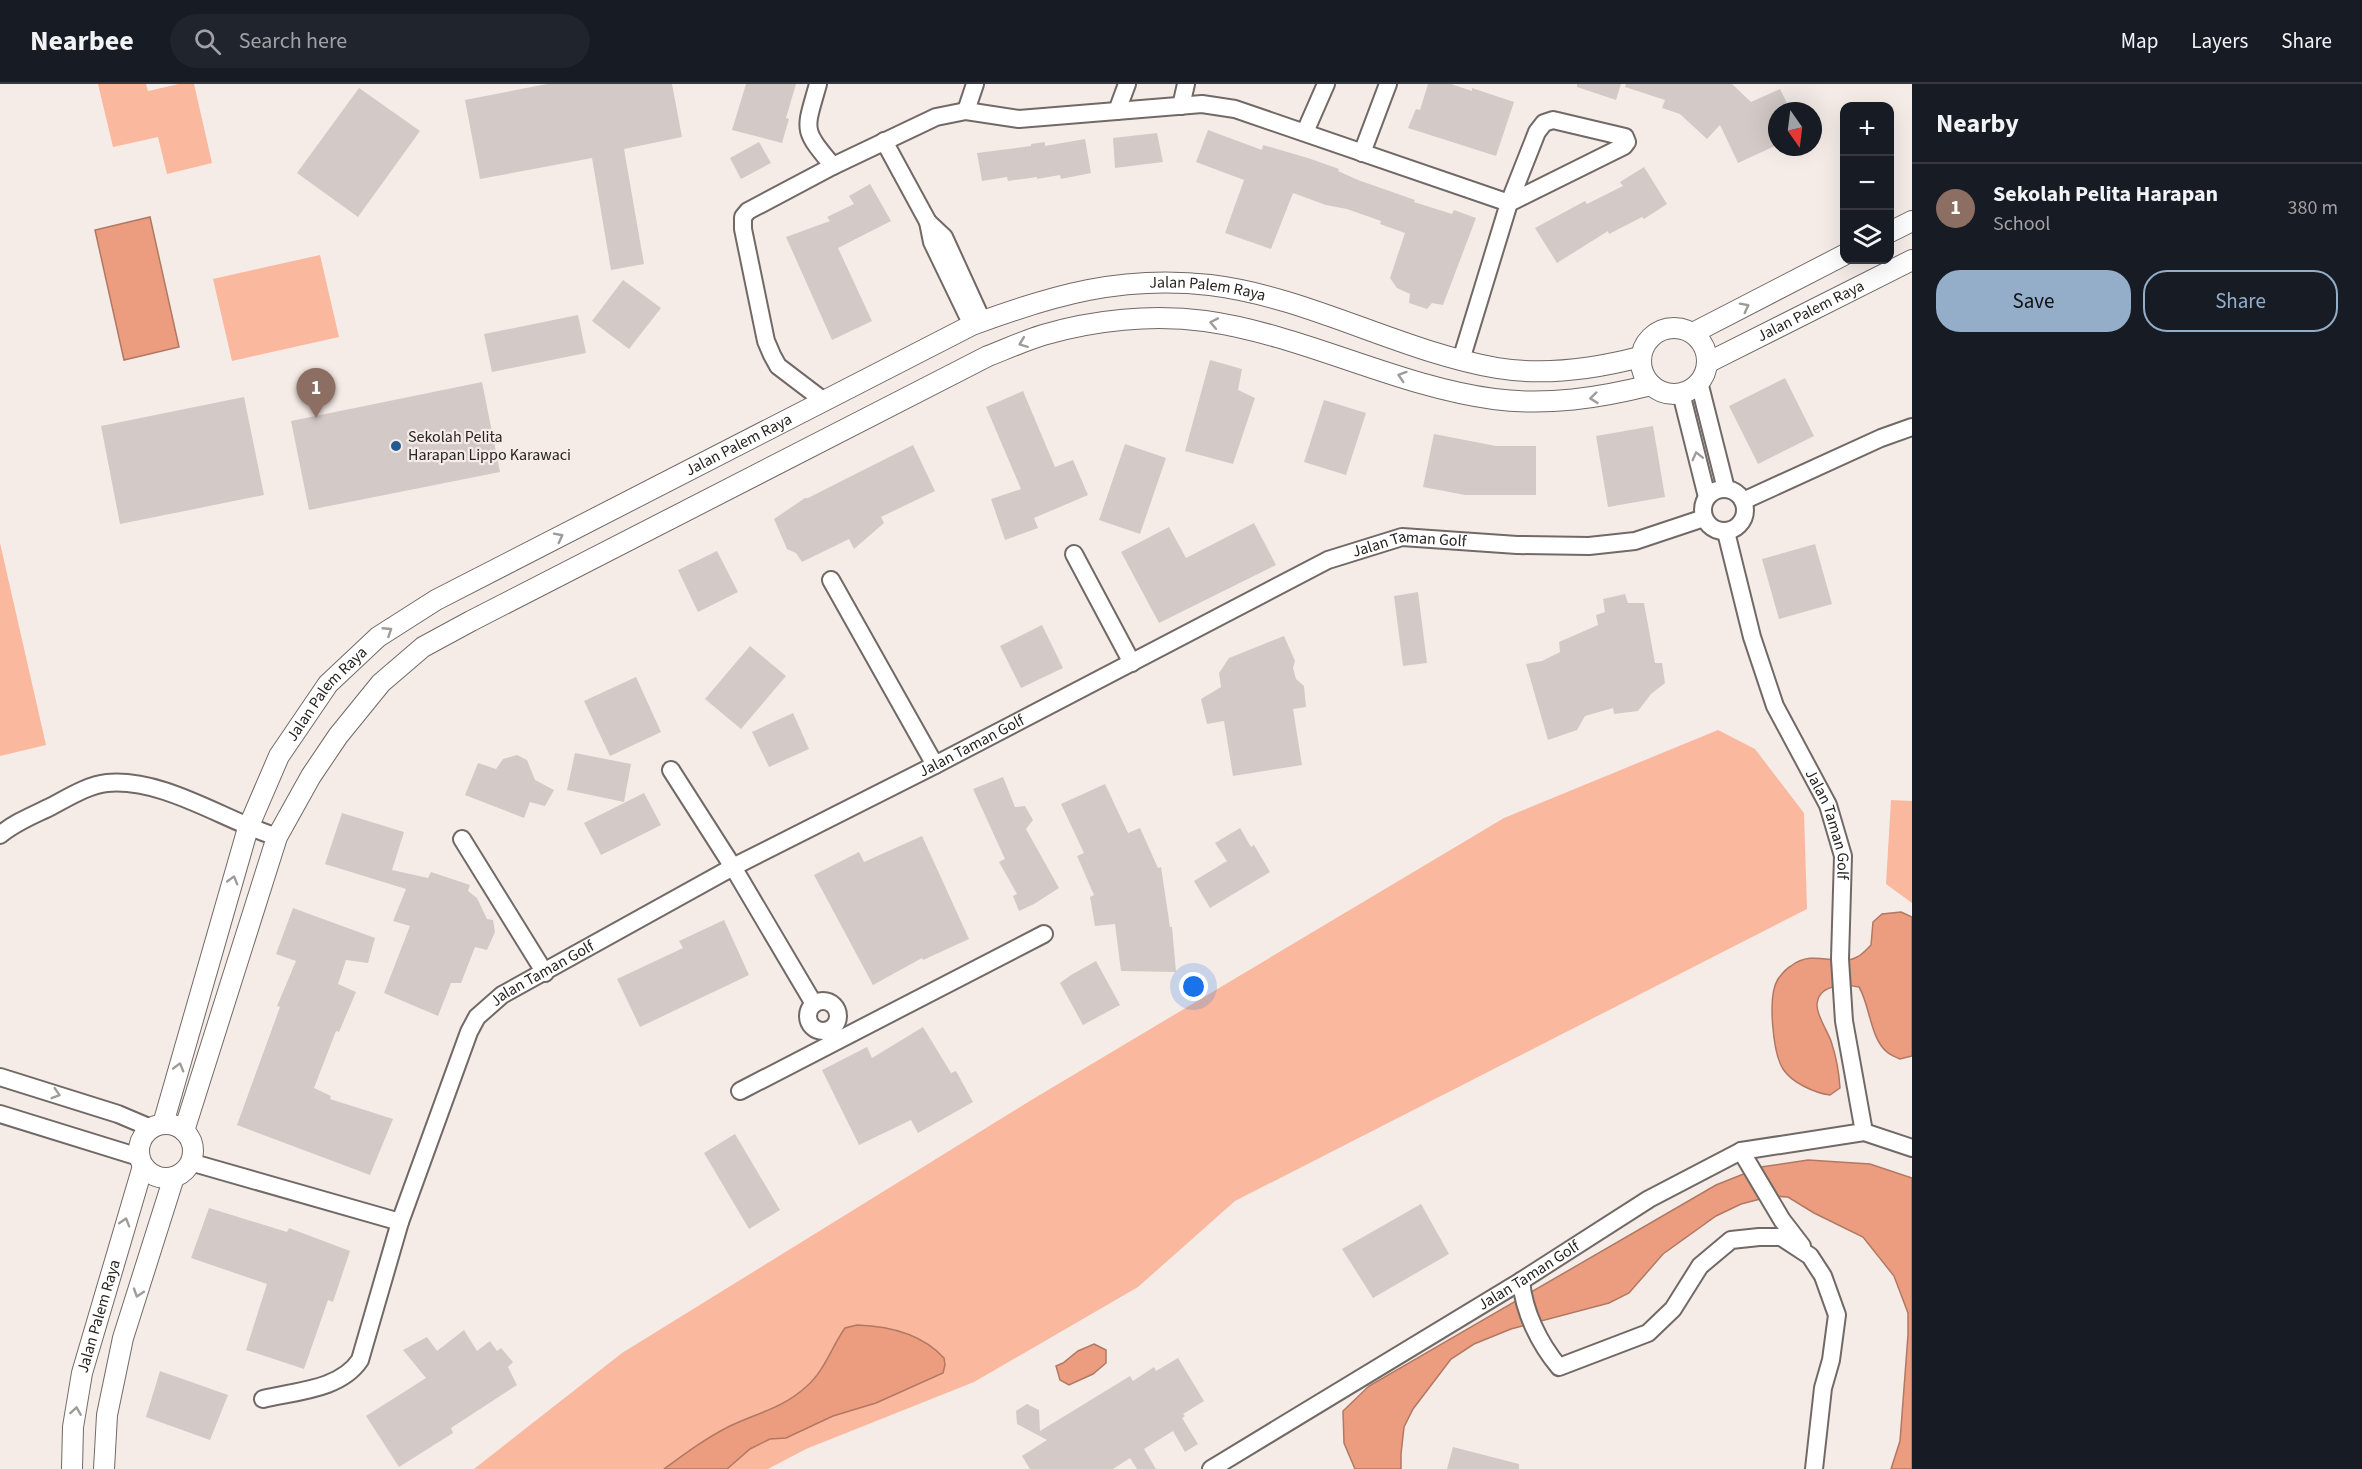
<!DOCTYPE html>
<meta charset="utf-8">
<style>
:root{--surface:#171b24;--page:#20242c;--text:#f1f3f6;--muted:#9ea1a6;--line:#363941;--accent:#94aec9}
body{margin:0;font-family:"Source Sans 3",sans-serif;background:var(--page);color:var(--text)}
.controls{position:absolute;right:18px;top:18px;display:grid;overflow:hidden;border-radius:12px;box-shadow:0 6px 24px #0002}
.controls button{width:54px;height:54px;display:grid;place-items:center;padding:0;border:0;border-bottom:2px solid var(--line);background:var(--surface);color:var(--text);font:30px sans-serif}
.compass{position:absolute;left:1768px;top:18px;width:54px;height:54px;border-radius:50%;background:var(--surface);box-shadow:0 6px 24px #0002;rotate:166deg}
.you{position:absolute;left:1194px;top:903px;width:21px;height:21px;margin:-15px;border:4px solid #fff;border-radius:50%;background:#1a73e8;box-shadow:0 0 0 9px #1a73e833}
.badge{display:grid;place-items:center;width:39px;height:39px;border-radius:50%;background:var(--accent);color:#fff;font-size:20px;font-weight:700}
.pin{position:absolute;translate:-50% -50px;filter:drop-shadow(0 2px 3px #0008)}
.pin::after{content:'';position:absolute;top:32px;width:21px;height:18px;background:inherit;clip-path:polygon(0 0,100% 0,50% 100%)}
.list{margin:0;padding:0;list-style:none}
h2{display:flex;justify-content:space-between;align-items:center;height:78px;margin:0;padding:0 24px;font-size:26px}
h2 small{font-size:20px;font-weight:400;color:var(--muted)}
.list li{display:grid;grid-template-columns:39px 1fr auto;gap:18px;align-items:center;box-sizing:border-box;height:90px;padding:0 24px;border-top:2px solid var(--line)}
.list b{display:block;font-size:22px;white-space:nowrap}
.list p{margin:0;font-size:20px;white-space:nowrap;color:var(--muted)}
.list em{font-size:20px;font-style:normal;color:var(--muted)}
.actions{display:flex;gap:12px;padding:18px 24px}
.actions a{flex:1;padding:14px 0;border:2px solid var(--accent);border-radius:24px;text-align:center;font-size:21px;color:var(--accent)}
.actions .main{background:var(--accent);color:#111}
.icon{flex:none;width:33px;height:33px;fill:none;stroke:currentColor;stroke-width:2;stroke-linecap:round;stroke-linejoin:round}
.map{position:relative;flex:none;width:1912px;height:1385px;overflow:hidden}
header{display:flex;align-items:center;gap:36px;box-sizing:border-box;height:84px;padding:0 30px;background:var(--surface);border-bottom:2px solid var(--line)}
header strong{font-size:28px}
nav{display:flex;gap:33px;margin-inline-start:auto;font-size:21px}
.search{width:420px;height:54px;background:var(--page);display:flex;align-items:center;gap:15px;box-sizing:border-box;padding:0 21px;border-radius:33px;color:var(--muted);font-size:22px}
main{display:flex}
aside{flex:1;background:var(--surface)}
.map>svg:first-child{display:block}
.green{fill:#fab89e}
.water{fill:#ec9d7f;stroke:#b17863;stroke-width:1.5}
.building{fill:#d3cac7}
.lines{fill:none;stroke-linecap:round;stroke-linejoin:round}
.minor-casing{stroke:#716966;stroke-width:20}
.tertiary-casing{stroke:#716966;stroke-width:22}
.minor{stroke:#fff;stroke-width:16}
.tertiary{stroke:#fff;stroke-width:20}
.oneway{stroke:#9d9c9b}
.poi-dot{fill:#235992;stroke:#f5ece8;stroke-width:2}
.labels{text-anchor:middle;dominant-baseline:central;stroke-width:4.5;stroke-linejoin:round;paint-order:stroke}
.street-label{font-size:16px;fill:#262321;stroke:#f5ece8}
.poi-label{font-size:16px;fill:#262321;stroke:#f5ece8;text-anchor:start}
</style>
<header>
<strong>Nearbee</strong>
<div class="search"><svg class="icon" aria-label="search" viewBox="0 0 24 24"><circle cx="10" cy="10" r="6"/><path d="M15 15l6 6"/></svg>Search here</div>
<nav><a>Map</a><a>Layers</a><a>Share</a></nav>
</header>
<main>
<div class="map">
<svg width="1912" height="1385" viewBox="0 0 1912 1385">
<rect width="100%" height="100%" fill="#f5ece8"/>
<g class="green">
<path d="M98 0H146L148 7 179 0H194L212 79 167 90 158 53 113 63Z"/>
<path d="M320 171 339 253 232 277 213 195Z"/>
<path d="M0 459 46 661 0 672Z"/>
<path d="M1718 646 1755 665 1804 729 1807 825 1235 1117 1138 1203 974 1298 806 1365 768 1385H474L622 1269 1033 1015 1504 734Z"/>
<path d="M1891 716 1912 717V819L1886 800Z"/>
</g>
<g class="water">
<path d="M150 133 179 263 124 276 95 146Z"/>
<path d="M1901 828 1912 833V972L1900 975C1896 973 1890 971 1887 968 1870 954 1870 921 1859 903 1844 900 1817 900 1817 922 1818 934 1827 946 1831 957 1836 972 1839 988 1840 1004L1830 1011C1815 1009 1792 999 1783 985 1773 969 1767 912 1778 895 1781 891 1787 884 1791 882 1814 864 1836 884 1857 873 1862 871 1867 865 1871 861L1873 838 1882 830Z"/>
<path d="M1808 1076 1870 1080 1912 1094V1385H1891L1900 1357 1908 1251V1229L1894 1192 1863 1153 1814 1129 1788 1113 1772 1112 1741 1120 1716 1132 1663 1170 1629 1209 1609 1219 1511 1245 1474 1260 1451 1275 1413 1325 1404 1343 1401 1370V1385H1355L1344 1359 1343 1327 1369 1302 1716 1101 1761 1083Z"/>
<path d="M857 1241C888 1242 922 1250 944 1274L945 1281 943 1289 876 1319 833 1332 786 1354 770 1355 750 1365 727 1385H664C686 1369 706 1354 730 1342 759 1328 782 1325 807 1302 825 1286 832 1262 845 1244Z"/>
<path d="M1094 1260 1106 1266V1279L1093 1290 1069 1301 1060 1296 1056 1282 1063 1279 1078 1267Z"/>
</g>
<g class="building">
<path d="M547 0H672L682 53 624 65 644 180 611 186 592 74 480 95 465 16Z"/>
<path d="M746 0H796L786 34 789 35 782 59 732 46Z"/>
<path d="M1428 0H1451L1472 7V4L1514 18 1496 72 1408 44 1416 25 1420 26Z"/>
<path d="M1577 0H1621L1616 16 1577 3Z"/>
<path d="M1626 0H1732L1751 18 1780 5 1791 27H1777V61L1738 79 1720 41 1707 55 1680 30 1662 24 1665 16 1625 3Z"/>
<path d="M359 4 420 47 358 133 297 89Z"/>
<path d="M1208 46 1262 66 1263 61 1308 74 1339 85 1338 87 1358 96 1415 116 1414 118 1452 130 1454 126 1476 134 1443 221 1432 219 1427 225 1409 219 1410 210 1397 204 1390 194 1405 149 1380 140 1381 137 1347 125 1326 121 1293 109 1271 165 1225 149 1244 96 1196 78Z"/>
<path d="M1157 49 1163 78 1115 84 1113 54Z"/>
<path d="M1085 55 1091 89 1061 95 1060 91 1037 95V93L1008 97 1007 93 982 97 977 69 1031 62V60L1045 58V62Z"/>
<path d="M759 58 771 79 741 95 730 74Z"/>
<path d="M1644 83 1667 120 1644 135 1642 133 1609 150 1608 147 1557 179 1535 144 1585 117 1587 120 1623 102 1620 98Z"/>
<path d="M870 100 891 137 838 164 872 237 832 256 786 153 830 137 827 133 854 120 849 112Z"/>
<path d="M623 196 661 224 629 265 592 237Z"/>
<path d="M578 231 586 269 492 288 484 250Z"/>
<path d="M1210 276 1242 285 1238 306 1255 314 1233 380 1185 367Z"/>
<path d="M1785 294 1814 352 1758 380 1729 322Z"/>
<path d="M482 298 500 388 309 426 291 337Z"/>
<path d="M1023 307 1055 383 1073 376 1088 411 1034 434 1038 444 1005 456 991 415 1021 405 986 323Z"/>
<path d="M244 313 264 411 120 440 101 342Z"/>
<path d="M1324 316 1366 329 1346 391 1304 378Z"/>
<path d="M1653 342 1665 413 1608 423 1596 352Z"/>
<path d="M1434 350 1496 362H1536V411H1465L1423 403Z"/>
<path d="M1125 360 1166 374 1140 450 1099 436Z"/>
<path d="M913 361 935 407 881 433 884 439 854 465 849 455 802 478 796 469 787 465 774 435 805 414H808Z"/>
<path d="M1254 439 1276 481 1159 539 1121 468 1169 443 1186 474Z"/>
<path d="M1815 460 1832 520 1779 535 1762 475Z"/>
<path d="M717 467 738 508 698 528 678 486Z"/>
<path d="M1418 508 1427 579 1403 582 1394 512Z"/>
<path d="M1625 510 1628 519H1644L1655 579H1662L1665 599 1651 610 1638 627 1614 630 1613 624 1585 632 1577 646 1548 656 1526 580 1542 577 1560 568 1559 558 1598 541 1596 531 1605 528 1603 515Z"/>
<path d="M1042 541 1063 584 1021 604 1000 562Z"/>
<path d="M1284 552 1295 577 1293 584 1296 595 1304 602 1306 623 1293 625 1302 681 1233 692 1224 637 1207 640 1201 615 1221 603 1219 589 1229 574Z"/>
<path d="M750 562 786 592 741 645 705 615Z"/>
<path d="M636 593 661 648 610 672 584 617Z"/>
<path d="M793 629 809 665 769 683 752 648Z"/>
<path d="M575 669 631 680 624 718 567 706Z"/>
<path d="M517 671 527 676 535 696 554 706 545 722 530 718 524 734 465 711 478 679 496 685 503 675Z"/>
<path d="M1003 693 1015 723 1025 722 1033 736 1026 745 1059 804 1034 820 1019 827 1013 812 1017 810 999 778 1005 775 973 705Z"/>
<path d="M1105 700 1128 749 1140 744 1158 784 1161 783 1170 843H1172L1176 888 1121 887 1115 840 1095 842 1090 813 1094 811 1077 772 1084 769 1061 720Z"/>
<path d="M644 709 661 741 601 771 584 739Z"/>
<path d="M342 729 404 748 392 786 428 794 431 788 470 801 468 807 477 814 487 835 493 836 495 848 487 866 475 863 461 899H451L438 932 384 909 410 842 393 837 406 805 325 780Z"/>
<path d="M1240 744 1251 763 1254 761 1270 788 1210 824 1194 797 1227 777 1215 759Z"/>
<path d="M922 752 969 855 923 876 922 874 873 901 814 791 859 768 864 778Z"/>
<path d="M293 824 375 854 368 879 346 876 338 900 356 908 339 948 336 947 314 1004 331 1012 330 1015 393 1035 370 1091 237 1041 280 923 277 922 296 877 276 870Z"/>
<path d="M724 836 749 891 640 943 617 895 683 864 679 857Z"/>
<path d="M1096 877 1120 921 1083 941 1060 899 1071 891Z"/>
<path d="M923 943 951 989 956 987 973 1018 918 1049 911 1036 859 1061 822 986 867 963 872 974Z"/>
<path d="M735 1050 780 1126 749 1145 704 1069Z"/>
<path d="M1421 1120 1449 1170 1373 1214 1342 1165Z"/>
<path d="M209 1124 287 1148 289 1144 350 1167 333 1218 328 1216 304 1285 246 1266 267 1200 191 1174Z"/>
<path d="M464 1246 477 1267 490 1257 497 1267 501 1264 513 1278 508 1283 517 1301 451 1344 453 1349 399 1383 366 1332 426 1294 403 1266 427 1253 437 1267Z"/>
<path d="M1178 1274 1204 1317 1183 1330 1185 1332 1182 1334 1198 1360 1185 1368 1173 1347 1144 1365 1156 1385H1137L1130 1374 1113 1385H1030L1022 1372 1047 1356 1017 1340 1016 1327 1027 1320 1039 1326 1040 1347 1130 1292 1133 1297 1154 1283 1156 1287Z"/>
<path d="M160 1287 228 1311 210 1356 146 1333Z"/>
<path d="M1453 1363 1519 1380V1385H1447Z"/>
</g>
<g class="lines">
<defs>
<g id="minor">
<path d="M818 0C805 47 801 44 833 82"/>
<path d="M1181 22 1186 0"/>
<path d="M966 27 975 0"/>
<path d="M1117 27 1127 0"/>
<path d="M1305 48 1326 0"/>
<path d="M884 57 928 138 932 158 972 241"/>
<path d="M1362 69 1388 0"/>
<path d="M928 138 944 153 981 234"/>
<path d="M1699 298 1726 405"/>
<path d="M1681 309 1707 413"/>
<path d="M824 317 778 282 772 271 766 257 743 145V133L748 127 833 82 936 33 966 27 1019 35 1202 20 1235 25 1509 119 1624 62 1627 58 1625 53 1553 36 1544 39 1537 48 1509 119 1461 276"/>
<circle cx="1724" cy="426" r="21"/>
<path d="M1743 417 1881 354 1912 343"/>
<path id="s1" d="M1726 448 1752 553 1775 622 1828 721 1843 772 1840 875 1844 937 1864 1048"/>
<path d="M1074 470 1132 579"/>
<path d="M831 496 935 681"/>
<path d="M671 686 733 783 814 920"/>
<path d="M0 751C15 738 34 731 52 722 69 713 88 701 107 699 164 694 223 736 277 753"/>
<path d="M462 755 545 889"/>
<circle cx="823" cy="932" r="15"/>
<path d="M0 993 118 1030 151 1044"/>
<path d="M740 1007 1044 850"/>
<path d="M0 1030 139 1073"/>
<path d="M1741 1067 1782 1136 1802 1162"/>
<path d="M190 1078 400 1138"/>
<path d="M1521 1197C1524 1228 1539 1259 1559 1283L1648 1249 1673 1225 1700 1182 1731 1156 1759 1153H1781L1810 1172 1823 1192 1837 1231 1831 1276 1823 1304 1814 1385"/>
<path id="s2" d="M263 1315C295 1307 340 1306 360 1276L400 1138 469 948 477 933 502 911 733 783 935 681 1328 476 1402 453 1517 461 1589 462 1635 457 1704 434"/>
<path id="s3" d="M1211 1385 1521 1197 1649 1115 1741 1067 1864 1048 1912 1064"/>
</g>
<g id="tertiary">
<path d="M1890 148 1912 137"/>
<circle cx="1674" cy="277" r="33"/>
<path d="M1693 249 1844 171"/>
<path id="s4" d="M1707 279 1912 176"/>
<path id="s5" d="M163 1040 248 744 279 672 328 600 378 553 436 516 972 241C1053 211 1122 191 1210 201 1309 213 1399 267 1497 284 1545 292 1594 285 1640 273"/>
<circle cx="166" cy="1067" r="27"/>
<path d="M184 1047 277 753 311 692 338 652 381 599 423 563 471 537 988 272C1006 265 1024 257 1043 251 1094 236 1152 230 1205 237 1304 251 1396 302 1494 315 1547 322 1599 314 1651 301"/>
<path id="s6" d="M72 1385 73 1343 82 1289 143 1082"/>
<path d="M104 1385 107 1331 123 1254 174 1093"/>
</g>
</defs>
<use href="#minor" class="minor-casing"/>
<use href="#tertiary" class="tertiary-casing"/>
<use href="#minor" class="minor"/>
<use href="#tertiary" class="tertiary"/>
</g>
<defs><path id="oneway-chevron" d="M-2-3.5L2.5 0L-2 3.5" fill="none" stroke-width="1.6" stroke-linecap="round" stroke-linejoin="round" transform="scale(1.5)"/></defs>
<g class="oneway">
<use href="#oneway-chevron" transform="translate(1745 223) rotate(-27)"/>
<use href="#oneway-chevron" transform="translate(1214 239) rotate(-169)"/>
<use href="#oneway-chevron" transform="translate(1023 259) rotate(159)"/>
<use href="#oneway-chevron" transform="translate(1402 292) rotate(-162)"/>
<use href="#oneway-chevron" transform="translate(1594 314) rotate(174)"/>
<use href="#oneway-chevron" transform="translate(1697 372) rotate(-104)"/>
<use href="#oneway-chevron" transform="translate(559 453) rotate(-27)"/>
<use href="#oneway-chevron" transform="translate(388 547) rotate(-33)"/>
<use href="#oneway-chevron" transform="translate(233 796) rotate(-74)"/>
<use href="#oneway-chevron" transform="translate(179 983) rotate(-74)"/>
<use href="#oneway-chevron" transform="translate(56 1010) rotate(17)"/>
<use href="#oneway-chevron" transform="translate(125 1138) rotate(-73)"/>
<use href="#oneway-chevron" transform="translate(138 1209) rotate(108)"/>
<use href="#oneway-chevron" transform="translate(76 1327) rotate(-81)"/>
</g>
<circle class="poi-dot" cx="396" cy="362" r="6"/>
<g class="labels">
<g class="street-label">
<text stroke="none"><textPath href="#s5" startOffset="1455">Jalan Palem Raya</textPath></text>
<text stroke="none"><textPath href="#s4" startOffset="116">Jalan Palem Raya</textPath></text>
<text stroke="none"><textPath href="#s5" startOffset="951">Jalan Palem Raya</textPath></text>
<text stroke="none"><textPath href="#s2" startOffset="1521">Jalan Taman Golf</textPath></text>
<text stroke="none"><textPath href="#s5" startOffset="465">Jalan Palem Raya</textPath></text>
<text stroke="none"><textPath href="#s2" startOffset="1035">Jalan Taman Golf</textPath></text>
<text stroke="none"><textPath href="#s1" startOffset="312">Jalan Taman Golf</textPath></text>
<text stroke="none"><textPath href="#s2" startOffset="549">Jalan Taman Golf</textPath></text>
<text stroke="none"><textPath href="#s3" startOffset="372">Jalan Taman Golf</textPath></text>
<text stroke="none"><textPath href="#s6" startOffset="156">Jalan Palem Raya</textPath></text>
</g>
<g class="poi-label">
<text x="408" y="353">Sekolah Pelita<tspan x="408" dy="18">Harapan Lippo Karawaci</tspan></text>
</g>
</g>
</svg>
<div class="controls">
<button>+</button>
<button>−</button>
<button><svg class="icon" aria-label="layers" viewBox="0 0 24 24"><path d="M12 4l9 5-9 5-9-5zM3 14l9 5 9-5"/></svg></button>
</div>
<svg class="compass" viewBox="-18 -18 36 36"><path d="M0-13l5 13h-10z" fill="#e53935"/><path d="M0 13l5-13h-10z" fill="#9ea1a6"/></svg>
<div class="you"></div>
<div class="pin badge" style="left:316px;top:334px;background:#8d6e63">1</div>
</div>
<aside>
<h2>Nearby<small></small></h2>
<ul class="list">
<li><span class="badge" style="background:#8d6e63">1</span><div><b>Sekolah Pelita Harapan</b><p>School</p></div><em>380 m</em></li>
</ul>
<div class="actions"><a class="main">Save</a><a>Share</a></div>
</aside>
</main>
